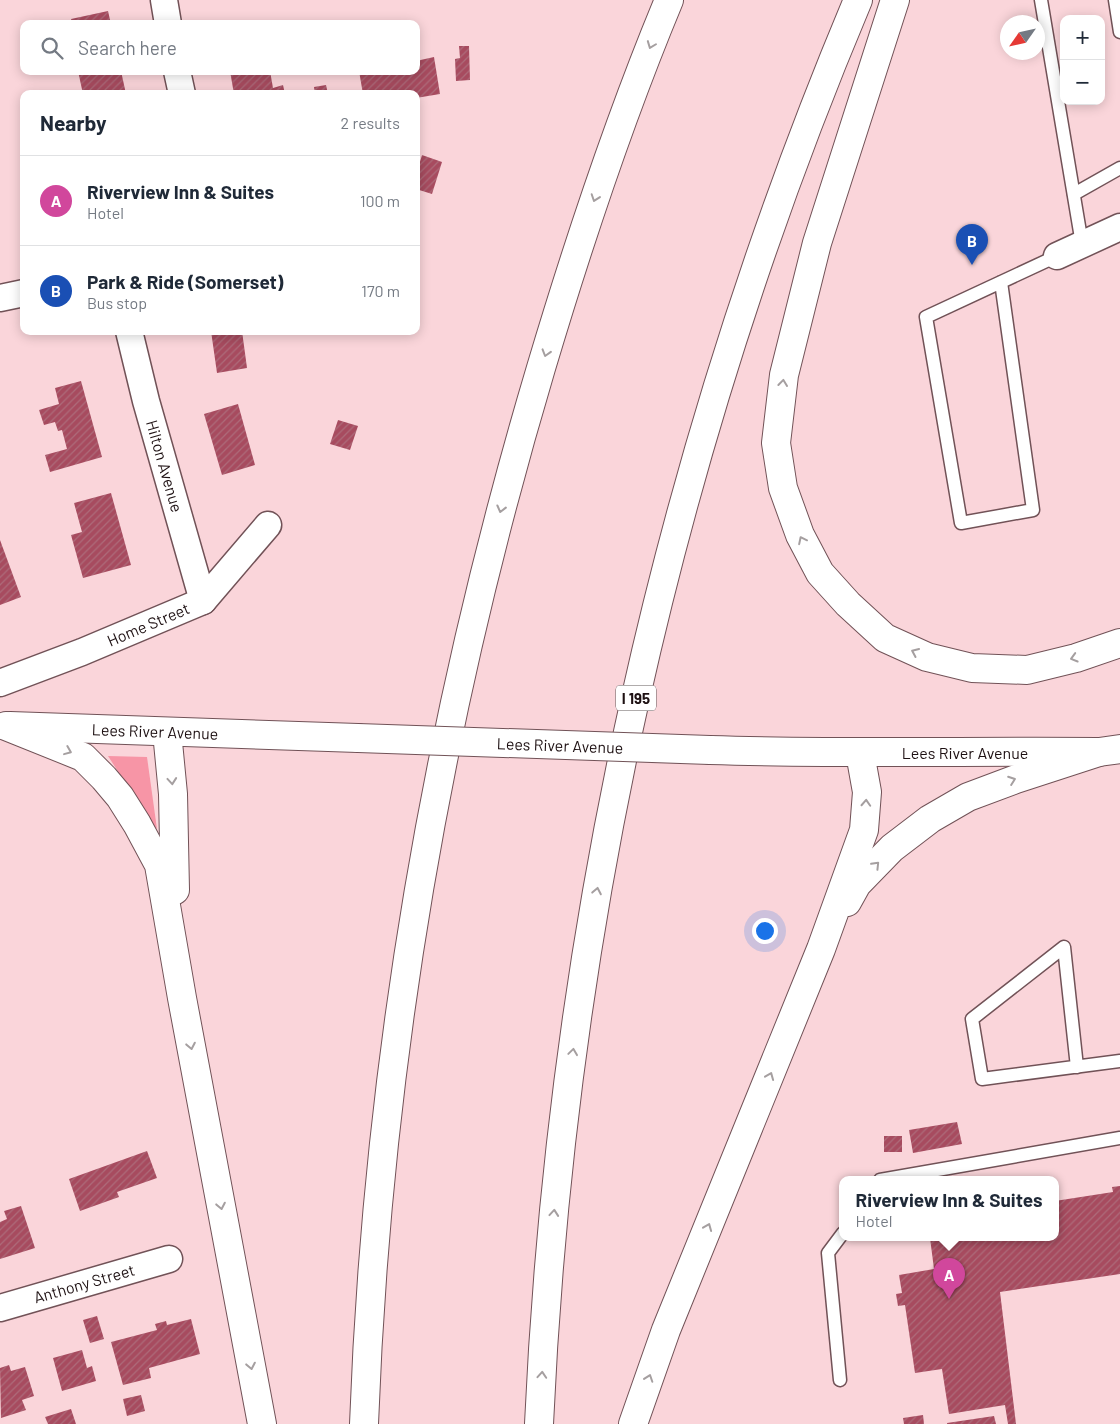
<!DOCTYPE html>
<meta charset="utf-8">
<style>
:root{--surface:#fff;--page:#f2f2f3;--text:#1f2937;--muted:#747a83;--line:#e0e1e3;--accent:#428794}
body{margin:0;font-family:Barlow,sans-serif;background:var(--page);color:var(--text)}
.controls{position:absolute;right:15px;top:15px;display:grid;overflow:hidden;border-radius:10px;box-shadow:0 2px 12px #0003}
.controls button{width:45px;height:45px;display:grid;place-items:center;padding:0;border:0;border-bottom:1px solid var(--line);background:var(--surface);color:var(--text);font:25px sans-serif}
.compass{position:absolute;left:1000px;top:15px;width:45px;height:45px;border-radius:50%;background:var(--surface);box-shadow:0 2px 12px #0003;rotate:236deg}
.you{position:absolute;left:764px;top:930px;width:18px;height:18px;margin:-12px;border:4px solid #fff;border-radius:50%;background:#1a73e8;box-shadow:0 0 0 8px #1a73e833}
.badge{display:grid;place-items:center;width:32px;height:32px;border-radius:50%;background:var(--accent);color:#fff;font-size:16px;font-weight:700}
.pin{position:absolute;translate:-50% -41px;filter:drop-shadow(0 1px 2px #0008)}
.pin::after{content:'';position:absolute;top:26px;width:18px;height:15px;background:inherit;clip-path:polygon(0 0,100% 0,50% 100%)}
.popup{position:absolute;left:839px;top:1176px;width:220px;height:65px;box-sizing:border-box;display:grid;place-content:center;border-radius:10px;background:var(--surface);filter:drop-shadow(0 1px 4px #0005);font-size:16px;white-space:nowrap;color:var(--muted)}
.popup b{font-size:19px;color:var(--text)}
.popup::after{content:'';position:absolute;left:50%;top:100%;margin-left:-10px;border:10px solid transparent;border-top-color:var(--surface)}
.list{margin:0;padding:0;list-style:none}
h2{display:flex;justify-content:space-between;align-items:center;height:65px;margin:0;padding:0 20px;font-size:21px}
h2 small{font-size:16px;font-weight:400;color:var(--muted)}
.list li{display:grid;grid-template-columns:32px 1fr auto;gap:15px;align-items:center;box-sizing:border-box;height:90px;padding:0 20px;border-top:1px solid var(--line)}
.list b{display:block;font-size:19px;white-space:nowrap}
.list p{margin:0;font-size:16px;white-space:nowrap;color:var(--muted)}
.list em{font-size:16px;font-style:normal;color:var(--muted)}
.icon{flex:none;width:28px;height:28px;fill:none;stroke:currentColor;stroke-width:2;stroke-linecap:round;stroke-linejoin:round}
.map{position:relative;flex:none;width:1120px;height:1424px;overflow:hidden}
.search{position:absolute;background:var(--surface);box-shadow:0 2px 12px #0003;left:20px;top:20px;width:400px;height:55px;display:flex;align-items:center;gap:12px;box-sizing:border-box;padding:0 18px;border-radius:10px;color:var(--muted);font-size:19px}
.panel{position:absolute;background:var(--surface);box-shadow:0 2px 12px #0003;left:20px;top:90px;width:400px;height:245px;border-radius:10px}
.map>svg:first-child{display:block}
.grass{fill:#f795a6}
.building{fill:url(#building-hatch)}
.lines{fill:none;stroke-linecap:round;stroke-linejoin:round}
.lane-casing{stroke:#715257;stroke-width:15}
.street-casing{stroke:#715257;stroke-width:29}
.secondary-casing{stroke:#715257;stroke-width:30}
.highway-casing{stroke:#715257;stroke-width:30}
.lane{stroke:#fff;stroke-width:12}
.street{stroke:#fff;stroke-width:26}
.secondary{stroke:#fff;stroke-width:28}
.highway{stroke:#fff;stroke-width:28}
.secondary-bridge-casing{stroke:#715257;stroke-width:30;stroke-linecap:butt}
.secondary-bridge{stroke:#fff;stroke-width:28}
.oneway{stroke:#a59fa0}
.labels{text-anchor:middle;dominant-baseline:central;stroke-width:4;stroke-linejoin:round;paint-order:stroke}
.shield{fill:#fff;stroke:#615859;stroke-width:1}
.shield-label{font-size:15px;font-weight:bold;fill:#1d1012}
.street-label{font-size:16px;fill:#1d1012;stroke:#fff}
</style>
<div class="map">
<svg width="1120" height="1424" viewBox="0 0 1120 1424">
<defs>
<pattern id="building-hatch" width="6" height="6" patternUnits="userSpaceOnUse" patternTransform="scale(1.25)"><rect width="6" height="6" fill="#a74b5f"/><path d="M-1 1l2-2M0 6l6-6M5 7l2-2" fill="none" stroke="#ad6b7a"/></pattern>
</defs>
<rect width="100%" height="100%" fill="#fad5da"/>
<path class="grass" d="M108 756 147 757 157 829 148 818Z"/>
<g class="building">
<path d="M108 11 111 24H72L71 19Z"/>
<path d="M459 46H469L470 80 456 81 455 59 460 58Z"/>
<path d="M434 57 440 94 416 98V94H363L359 71H416V61Z"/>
<path d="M78 71H121L126 94H83Z"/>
<path d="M230 71H270L273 88 283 85 285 94H234Z"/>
<path d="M326 85 328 94H315L314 87Z"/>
<path d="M422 155 442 162 432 194 416 189V175Z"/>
<path d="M211 331H242L247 368 217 373Z"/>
<path d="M81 381 102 457 50 472 45 455 67 449 62 430 58 431 55 422 44 425 39 410 59 404 55 388Z"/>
<path d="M238 404 255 465 222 475 204 414Z"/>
<path d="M338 420 358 426 350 450 330 444Z"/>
<path d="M111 493 131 565 83 578 71 535 82 532 74 503Z"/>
<path d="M0 540 21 597 0 605Z"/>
<path d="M957 1122 962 1144 913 1153 909 1130Z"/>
<rect x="884" y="1136" width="18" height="16"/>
<path d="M147 1151 157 1178 117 1192 119 1197 80 1211 69 1179Z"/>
<path d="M1120 1186V1274L1000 1292 1016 1424H1008L1005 1405 949 1414 942 1369 915 1373 905 1305 898 1306 896 1294 902 1293 899 1275 934 1269 930 1238H1055V1201L1113 1192 1112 1187Z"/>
<path d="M21 1206 35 1248 0 1259V1222L7 1219 4 1211Z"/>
<path d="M97 1316 104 1339 90 1343 83 1320Z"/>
<path d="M191 1319 200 1354 149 1368 151 1378 123 1385 111 1342 157 1330 155 1324 166 1321 167 1325Z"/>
<path d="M82 1350 87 1368 92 1366 96 1381 62 1391 53 1358Z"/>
<path d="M9 1365 11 1371 25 1367 34 1396 22 1400 26 1410 1 1418 0 1368Z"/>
<path d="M141 1395 145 1411 127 1416 123 1399Z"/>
<path d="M71 1409 76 1424H48L45 1417Z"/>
<path d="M923 1415 924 1424H904L903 1418Z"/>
<path d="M994 1416 996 1424H947V1423Z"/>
</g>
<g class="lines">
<defs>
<g id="lane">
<path d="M1041 0 1082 244"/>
<path d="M1115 0 1120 32"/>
<path d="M1074 194 1120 168"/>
<path d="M1001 282 1033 510 961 523 926 317 1057 256"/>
<path d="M1077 1067 1064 947 972 1019 982 1079 1120 1061"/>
<path d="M880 1180 1120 1138"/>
<path d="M840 1380 828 1253 843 1233"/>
</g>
<g id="street">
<path d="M164 0 168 24"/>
<path d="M177 71 182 94"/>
<path d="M1057 256 1120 227"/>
<path d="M0 298 24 293"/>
<path d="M129 331 146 401 203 601"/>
<path d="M0 683 82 652 203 601 268 525"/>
<path d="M0 1308 169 1259"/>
</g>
<g id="secondary">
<path d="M10 726 358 738"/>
<path d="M710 750C839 754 969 751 1099 752L1120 749"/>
</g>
<g id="highway">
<path d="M895 0 817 243 784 375 776 443 783 488 800 535 820 573 848 604 885 638 927 657 972 668 1027 670 1076 658 1120 643"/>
<path d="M6 726 83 757 104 778 120 797 137 824 159 865 182 998 262 1424"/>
<path d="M167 732 173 794 175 890"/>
<path d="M847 902 857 884 892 848 930 819 968 797 1016 779 1099 752"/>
<path d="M364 1424C377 1067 439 710 541 368 578 244 619 120 669 0"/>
<path d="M539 1424C561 935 668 451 858 0"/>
<path d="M633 1424 666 1330 821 949 864 830 867 792 860 753"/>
</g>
</defs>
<use href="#lane" class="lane-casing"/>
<use href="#street" class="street-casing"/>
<use href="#secondary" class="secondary-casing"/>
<use href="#highway" class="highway-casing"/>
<use href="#lane" class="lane"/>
<use href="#street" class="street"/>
<use href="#secondary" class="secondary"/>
<use href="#highway" class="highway"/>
<defs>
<path id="secondary-bridge" d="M358 738 710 750"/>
</defs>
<use href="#secondary-bridge" class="secondary-bridge-casing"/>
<use href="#secondary-bridge" class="secondary-bridge"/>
</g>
<defs><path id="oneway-chevron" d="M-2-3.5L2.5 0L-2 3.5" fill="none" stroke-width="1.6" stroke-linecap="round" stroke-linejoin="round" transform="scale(1.25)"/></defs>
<g class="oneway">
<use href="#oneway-chevron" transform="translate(651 45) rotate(111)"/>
<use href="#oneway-chevron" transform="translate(595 198) rotate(109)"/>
<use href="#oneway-chevron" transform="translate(546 353) rotate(107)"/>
<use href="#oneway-chevron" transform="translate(783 383) rotate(-83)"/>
<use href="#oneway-chevron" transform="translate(501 509) rotate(104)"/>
<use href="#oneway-chevron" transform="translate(802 540) rotate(-116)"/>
<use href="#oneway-chevron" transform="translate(915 652) rotate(-156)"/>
<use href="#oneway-chevron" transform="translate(1074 658) rotate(164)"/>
<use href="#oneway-chevron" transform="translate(68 751) rotate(22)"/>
<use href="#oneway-chevron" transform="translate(1012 780) rotate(-20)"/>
<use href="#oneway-chevron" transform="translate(172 781) rotate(85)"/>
<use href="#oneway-chevron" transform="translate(866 803) rotate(-87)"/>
<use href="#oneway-chevron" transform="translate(876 865) rotate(-46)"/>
<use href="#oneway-chevron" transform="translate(597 891) rotate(-79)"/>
<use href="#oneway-chevron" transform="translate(191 1046) rotate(79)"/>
<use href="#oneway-chevron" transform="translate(573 1052) rotate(-82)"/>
<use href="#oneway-chevron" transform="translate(770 1076) rotate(-68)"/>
<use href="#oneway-chevron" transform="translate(221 1206) rotate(79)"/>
<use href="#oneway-chevron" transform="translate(554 1213) rotate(-85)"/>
<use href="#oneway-chevron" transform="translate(708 1227) rotate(-68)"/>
<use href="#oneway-chevron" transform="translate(251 1366) rotate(79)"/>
<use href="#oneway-chevron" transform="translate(542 1375) rotate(-86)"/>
<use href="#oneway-chevron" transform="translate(649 1378) rotate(-71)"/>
</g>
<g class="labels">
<rect class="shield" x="616" y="685.5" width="40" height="25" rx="4"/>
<g class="shield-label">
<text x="636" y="698">I 195</text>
</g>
<g class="street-label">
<text transform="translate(165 466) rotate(74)">Hilton Avenue</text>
<text transform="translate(148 624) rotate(-23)">Home Street</text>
<text transform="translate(155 731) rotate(2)">Lees River Avenue</text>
<text transform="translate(560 745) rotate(2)">Lees River Avenue</text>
<text x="965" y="752">Lees River Avenue</text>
<text transform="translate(84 1283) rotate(-16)">Anthony Street</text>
</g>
</g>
</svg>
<div class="controls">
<button>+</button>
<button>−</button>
</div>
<svg class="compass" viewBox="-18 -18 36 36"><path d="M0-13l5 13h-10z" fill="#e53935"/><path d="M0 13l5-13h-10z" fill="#747a83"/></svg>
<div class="you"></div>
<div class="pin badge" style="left:949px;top:1299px;background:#d1479c">A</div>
<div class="popup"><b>Riverview Inn &amp; Suites</b>Hotel</div>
<div class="pin badge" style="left:972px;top:265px;background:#1a4fb4">B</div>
<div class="search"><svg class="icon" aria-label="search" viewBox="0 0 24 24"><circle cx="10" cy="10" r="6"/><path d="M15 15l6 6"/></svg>Search here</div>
<section class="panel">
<h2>Nearby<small>2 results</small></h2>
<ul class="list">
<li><span class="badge" style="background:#d1479c">A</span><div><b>Riverview Inn &amp; Suites</b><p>Hotel</p></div><em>100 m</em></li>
<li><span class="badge" style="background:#1a4fb4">B</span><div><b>Park &amp; Ride (Somerset)</b><p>Bus stop</p></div><em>170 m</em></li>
</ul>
</section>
</div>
